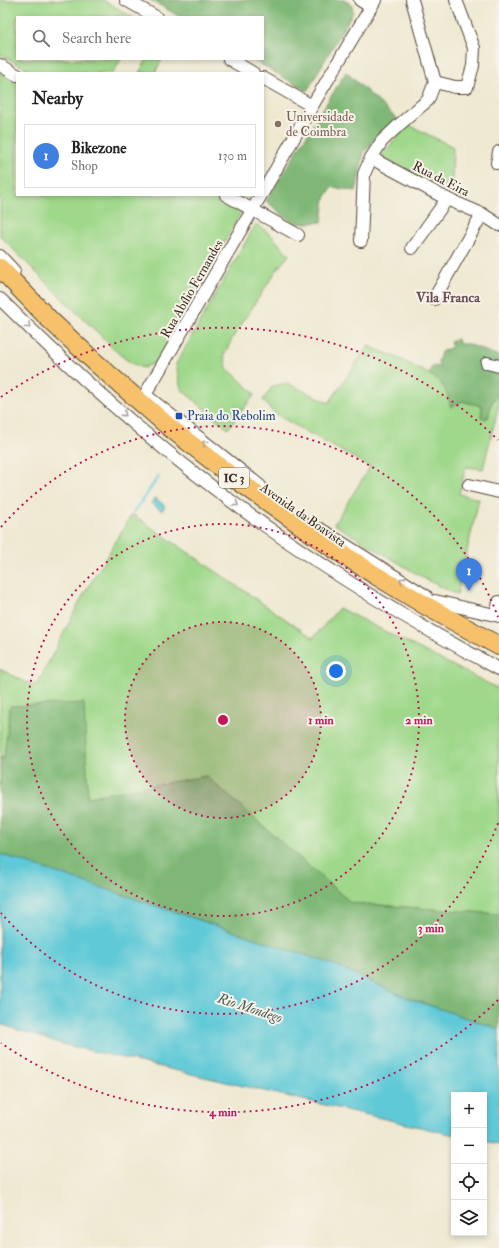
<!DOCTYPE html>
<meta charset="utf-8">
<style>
:root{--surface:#fff;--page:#f2f2f2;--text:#222;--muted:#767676;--line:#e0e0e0;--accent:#d1495b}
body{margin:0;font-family:"IM FELL Double Pica",serif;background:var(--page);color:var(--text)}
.controls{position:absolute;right:12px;bottom:12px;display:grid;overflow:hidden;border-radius:0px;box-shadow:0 2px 6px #0003}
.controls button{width:36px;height:36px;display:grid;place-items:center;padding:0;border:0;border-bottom:1px solid var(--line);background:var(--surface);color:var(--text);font:20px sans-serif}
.you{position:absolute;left:336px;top:671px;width:14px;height:14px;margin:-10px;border:3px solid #fff;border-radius:50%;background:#1a73e8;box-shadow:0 0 0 6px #1a73e833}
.badge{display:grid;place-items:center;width:26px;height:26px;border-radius:50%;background:var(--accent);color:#fff;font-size:13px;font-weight:700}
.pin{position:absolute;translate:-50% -33px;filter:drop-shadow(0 1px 2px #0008)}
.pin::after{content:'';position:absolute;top:21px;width:14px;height:12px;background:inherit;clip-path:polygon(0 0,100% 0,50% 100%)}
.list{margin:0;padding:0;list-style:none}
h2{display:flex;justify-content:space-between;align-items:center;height:52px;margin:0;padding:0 16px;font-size:17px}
h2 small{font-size:13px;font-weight:400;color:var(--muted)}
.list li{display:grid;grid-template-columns:26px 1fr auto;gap:12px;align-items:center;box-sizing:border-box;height:64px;margin:0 8px 8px;padding:0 8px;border:1px solid var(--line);border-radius:0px}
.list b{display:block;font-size:15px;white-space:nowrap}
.list p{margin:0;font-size:13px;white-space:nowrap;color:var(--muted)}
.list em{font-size:13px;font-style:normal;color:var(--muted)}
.icon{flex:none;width:22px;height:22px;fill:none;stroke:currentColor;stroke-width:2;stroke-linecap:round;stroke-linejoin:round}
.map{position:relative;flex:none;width:499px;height:1248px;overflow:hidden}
.search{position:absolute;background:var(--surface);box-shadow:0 2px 6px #0003;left:16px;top:16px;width:248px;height:44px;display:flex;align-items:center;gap:10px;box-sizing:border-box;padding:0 14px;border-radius:0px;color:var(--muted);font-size:15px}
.panel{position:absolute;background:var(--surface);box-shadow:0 2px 6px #0003;left:16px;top:72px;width:248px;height:124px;border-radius:0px}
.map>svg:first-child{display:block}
.green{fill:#9fd88a;stroke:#6d8154}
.forest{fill:#7fb876;stroke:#5d714a}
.water{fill:#5ec9d7;stroke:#4c7a7a}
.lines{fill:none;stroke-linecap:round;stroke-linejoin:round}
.stream{stroke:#5ec9d7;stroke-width:2.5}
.minor-casing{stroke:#564739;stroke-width:14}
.highway-casing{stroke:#564739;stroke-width:20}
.minor{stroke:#fff;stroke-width:12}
.highway{stroke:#f6c16b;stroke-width:18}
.oneway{stroke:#a79f9a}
.ring{fill:none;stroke:#c2185b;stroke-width:2;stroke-dasharray:2 4}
.education-dot{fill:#8d6e63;stroke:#f7f3e8;stroke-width:1.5}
.transit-dot{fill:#1a4fb4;stroke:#f7f3e8;stroke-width:1.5}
.labels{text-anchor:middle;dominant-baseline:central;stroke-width:4;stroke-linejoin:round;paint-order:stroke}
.shield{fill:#f7f3e8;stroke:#73665b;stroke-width:1}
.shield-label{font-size:12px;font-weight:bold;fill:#3b2a1e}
.education-label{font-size:13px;fill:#785e54;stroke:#f7f3e8;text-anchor:start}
.street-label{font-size:13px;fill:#3b2a1e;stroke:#f7f3e8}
.transit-label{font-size:13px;fill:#164399;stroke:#f7f3e8;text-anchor:start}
.neighbourhood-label{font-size:14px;font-weight:bold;fill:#6c4f56;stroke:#f7f3e8}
.water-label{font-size:14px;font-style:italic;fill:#465a56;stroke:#f7f3e8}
.centre{fill:#c2185b;stroke:#f7f3e8;stroke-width:2}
.ring-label{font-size:12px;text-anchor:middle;font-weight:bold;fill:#c2185b;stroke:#f7f3e8;stroke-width:4;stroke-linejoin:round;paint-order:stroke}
</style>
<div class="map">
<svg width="499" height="1248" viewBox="0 0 499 1248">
<rect width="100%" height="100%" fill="#f7f3e8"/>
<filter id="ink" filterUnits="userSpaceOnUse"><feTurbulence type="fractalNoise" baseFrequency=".025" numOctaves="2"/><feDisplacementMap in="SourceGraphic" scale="8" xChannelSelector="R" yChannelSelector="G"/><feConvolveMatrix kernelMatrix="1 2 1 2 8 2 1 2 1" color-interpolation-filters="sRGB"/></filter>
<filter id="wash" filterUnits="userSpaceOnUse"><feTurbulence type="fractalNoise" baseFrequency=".012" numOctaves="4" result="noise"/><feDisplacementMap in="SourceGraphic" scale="16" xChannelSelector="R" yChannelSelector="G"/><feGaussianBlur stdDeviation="0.9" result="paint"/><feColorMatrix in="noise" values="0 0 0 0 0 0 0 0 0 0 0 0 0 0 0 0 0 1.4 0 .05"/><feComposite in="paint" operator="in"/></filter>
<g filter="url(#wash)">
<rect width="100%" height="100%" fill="#efe9d2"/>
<g class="green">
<path d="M0 0H103L133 17H17V59H121L113 73H34L0 54Z"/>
<path d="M147 59H162L155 73H139Z"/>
<path d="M0 72 17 82V195H216L242 210 159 363H154L143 368C125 363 111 346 98 333 64 301 32 268 0 236Z"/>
<path d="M409 125 453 147 452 178 449 187 419 178 380 156Z"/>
<path d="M256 224 270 234 289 255 278 268 233 337 224 355 227 368 255 394 228 429 181 389 176 364Z"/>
<path d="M368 346 400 359 440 380 447 392 451 407 462 401 482 406V418H488L491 404 499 392V404L483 469 466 467 459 494 479 499 457 595 427 580 334 524 370 467 282 418 272 411 263 400 273 386 287 383 329 403Z"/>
<path d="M132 514 313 638 339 608 499 689V914L351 903 206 776 88 797 83 703 4 758H0V669L27 683 37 685 80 601Z"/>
</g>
<g class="forest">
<path d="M151 0H299L306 5 308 0H344L352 5 353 12 307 91 252 59H263V17H180Z"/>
<path d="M346 72 398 120 364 152 356 191 332 187 325 198 322 222 294 224 266 201Z"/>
<path d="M457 339 460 344H468L499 356V392L491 404 488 418H481L482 406 462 401 451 407C446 390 445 383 429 374L432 367 440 366 438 363 441 352 452 347 450 342Z"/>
<path d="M84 703 88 797 206 776 351 903 499 914V1029L405 997 332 964 0 854V758H4L10 706Z"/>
</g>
<g class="water">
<path d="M155 498 165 506 162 511 151 503Z"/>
<path d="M0 854 332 964 405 997 499 1029V1144L484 1141V1095H454V1135L62 1044 0 1024Z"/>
</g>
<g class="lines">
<path class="stream" d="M134 512 159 476"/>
</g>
</g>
<g filter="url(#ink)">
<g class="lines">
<defs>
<g id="minor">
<path d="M126 0 156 17"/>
<path d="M360 0 371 7 375 0"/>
<path d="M229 59 253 73"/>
<path d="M0 65 17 75"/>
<path d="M263 78 312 106"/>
<path d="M435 82 455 87H467L473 66 474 48 456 0"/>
<path d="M371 158 447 199 482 214 499 225"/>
<path d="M497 163 499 152"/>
<path d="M263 192 312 106 371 7"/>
<path d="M226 195 298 235"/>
<path d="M361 241 364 174 371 158 382 141 400 124 428 100 435 82 412 0"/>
<path d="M412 248 447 199"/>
<path d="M0 256 14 271"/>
<path d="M0 299C12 310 24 323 36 334 69 366 103 397 138 427 248 521 371 601 499 669"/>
<path d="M434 299 482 214"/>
<path d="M487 363 499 366"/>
<path d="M145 395 261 195"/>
<path d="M149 398 260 486"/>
<path d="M469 485 499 492"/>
<path d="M320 529 426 596"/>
<path d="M435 601 499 616"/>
<path d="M496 615 499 602"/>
</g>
<path id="highway" d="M0 268 49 319 96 363 169 427 230 475 330 546 375 575 428 607 499 646"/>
</defs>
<use href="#minor" class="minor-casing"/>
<use href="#highway" class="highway-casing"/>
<use href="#minor" class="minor"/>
<use href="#highway" class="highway"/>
</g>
<defs><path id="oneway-chevron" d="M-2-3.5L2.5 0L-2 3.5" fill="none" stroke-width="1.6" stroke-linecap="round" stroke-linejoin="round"/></defs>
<g class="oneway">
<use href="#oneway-chevron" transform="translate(28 326) rotate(44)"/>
<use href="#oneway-chevron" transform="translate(124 414) rotate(41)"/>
<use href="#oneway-chevron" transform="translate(205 443) rotate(-141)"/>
<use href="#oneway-chevron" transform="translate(236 504) rotate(36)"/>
<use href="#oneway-chevron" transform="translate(402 580) rotate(-148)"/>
</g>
</g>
<circle cx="223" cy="720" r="98" fill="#c2185b" fill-opacity=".12"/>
<g class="ring">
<circle cx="223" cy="720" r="98"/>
<circle cx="223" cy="720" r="196"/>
<path d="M498 823A294 294 0 0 1 1 913M1 527A294 294 0 0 1 498 617"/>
<path d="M498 1000A392 392 0 0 1 1 1043M1 397A392 392 0 0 1 498 440"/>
</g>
<circle class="education-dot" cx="278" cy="124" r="4"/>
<rect class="transit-dot" x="175" y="412" width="8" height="8" rx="2"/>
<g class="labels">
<rect class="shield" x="219" y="468" width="30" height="20" rx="3"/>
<g class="shield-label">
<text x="234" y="478">IC 3</text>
</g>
<g class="education-label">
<text x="286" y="117">Universidade<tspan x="286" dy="15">de Coimbra</tspan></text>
</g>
<g class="street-label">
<text transform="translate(441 179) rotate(27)">Rua da Eira</text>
<text transform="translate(192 289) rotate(-60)">Rua Abílio Fernandes</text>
<text transform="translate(303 515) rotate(35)">Avenida da Boavista</text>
</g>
<g class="transit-label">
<text x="187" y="416">Praia do Rebolim</text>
</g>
<g class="neighbourhood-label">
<text x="448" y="297">Vila Franca</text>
</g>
<g class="water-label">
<text transform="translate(250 1008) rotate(18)">Rio Mondego</text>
</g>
</g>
<circle cx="223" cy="720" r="6" class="centre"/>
<g class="ring-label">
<text x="321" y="724">1 min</text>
<text x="419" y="724">2 min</text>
<text x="431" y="932">3 min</text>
<text x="223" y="1116">4 min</text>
</g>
</svg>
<div class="controls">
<button>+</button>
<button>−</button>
<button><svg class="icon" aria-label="locate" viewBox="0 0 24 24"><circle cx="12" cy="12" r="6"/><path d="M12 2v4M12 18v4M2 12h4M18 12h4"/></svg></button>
<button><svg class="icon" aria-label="layers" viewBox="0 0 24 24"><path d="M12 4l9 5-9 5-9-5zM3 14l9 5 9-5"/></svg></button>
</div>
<div class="you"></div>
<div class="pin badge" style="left:469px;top:591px;background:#3f7fe0">1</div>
<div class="search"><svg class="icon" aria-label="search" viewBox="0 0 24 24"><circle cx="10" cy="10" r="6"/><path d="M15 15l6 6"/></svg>Search here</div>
<section class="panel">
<h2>Nearby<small></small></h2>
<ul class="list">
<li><span class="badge" style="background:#3f7fe0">1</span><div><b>Bikezone</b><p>Shop</p></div><em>130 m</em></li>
</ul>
</section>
</div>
